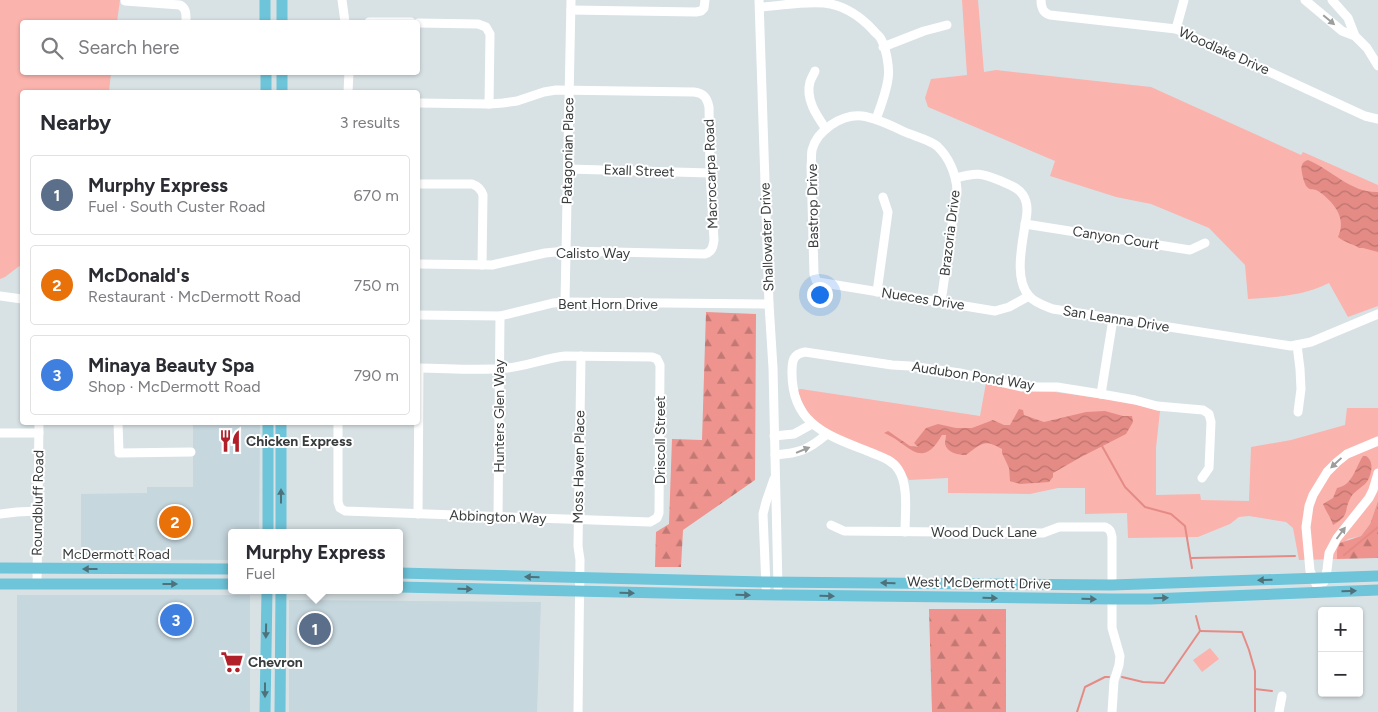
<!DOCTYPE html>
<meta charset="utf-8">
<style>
:root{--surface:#fff;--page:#f7f7f7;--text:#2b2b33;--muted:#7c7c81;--line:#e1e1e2;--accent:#2563eb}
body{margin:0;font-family:Figtree,sans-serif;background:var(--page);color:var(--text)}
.controls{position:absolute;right:15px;bottom:15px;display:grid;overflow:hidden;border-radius:5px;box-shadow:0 1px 4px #0004}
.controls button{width:45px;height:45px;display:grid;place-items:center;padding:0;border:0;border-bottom:1px solid var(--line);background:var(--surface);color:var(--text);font:25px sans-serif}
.you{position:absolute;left:819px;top:294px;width:18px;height:18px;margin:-12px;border:4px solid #fff;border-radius:50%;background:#1a73e8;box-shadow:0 0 0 8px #1a73e833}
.badge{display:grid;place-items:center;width:32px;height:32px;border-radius:50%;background:var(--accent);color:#fff;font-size:16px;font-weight:700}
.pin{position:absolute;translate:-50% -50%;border:2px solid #fff;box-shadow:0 1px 5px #0006}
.popup{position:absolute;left:228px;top:529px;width:175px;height:65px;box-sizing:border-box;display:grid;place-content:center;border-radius:5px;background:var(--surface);filter:drop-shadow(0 1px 4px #0005);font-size:16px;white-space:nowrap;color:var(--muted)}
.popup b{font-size:19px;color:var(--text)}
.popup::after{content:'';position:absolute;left:50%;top:100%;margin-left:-10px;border:10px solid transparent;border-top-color:var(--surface)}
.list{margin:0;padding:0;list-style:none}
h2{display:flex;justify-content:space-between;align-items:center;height:65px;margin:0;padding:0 20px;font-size:21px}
h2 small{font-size:16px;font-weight:400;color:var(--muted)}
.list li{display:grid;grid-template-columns:32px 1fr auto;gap:15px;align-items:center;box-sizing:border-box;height:80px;margin:0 10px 10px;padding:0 10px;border:1px solid var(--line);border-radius:5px}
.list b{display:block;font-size:19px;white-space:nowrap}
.list p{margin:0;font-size:16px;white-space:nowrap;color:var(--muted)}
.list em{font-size:16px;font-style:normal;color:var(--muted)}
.icon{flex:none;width:28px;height:28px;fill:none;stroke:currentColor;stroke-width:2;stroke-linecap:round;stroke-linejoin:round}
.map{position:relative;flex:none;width:1378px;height:712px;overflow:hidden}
.search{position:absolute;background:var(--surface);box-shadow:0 1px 4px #0004;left:20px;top:20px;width:400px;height:55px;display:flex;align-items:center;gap:12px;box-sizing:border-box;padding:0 18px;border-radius:5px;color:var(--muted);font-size:19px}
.panel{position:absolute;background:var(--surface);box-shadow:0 1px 4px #0004;left:20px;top:90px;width:400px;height:335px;border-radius:5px}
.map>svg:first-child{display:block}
.built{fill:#c6d7de}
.green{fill:#fbb3ad}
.forest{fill:url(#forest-firs)}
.water{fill:url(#water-waves)}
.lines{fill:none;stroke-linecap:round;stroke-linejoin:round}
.stream{stroke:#e58b85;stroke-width:2}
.minor{stroke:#fff;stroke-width:9}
.major{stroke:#6ec4d9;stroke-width:11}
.oneway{fill:#9c9e9e}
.oneway2{fill:#4e727b}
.labels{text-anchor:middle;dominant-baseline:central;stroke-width:4;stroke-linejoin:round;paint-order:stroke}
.street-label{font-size:14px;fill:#383c3d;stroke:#fff}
.poi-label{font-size:14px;font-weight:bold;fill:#383c3d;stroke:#fff;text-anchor:start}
</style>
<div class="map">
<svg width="1378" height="712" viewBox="0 0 1378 712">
<defs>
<pattern id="forest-firs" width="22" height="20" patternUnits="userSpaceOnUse" patternTransform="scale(1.25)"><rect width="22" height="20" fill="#ee938d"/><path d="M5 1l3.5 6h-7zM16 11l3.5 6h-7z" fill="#c27974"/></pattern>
<pattern id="water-waves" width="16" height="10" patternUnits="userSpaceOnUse" patternTransform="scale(1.25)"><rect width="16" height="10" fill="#e58b85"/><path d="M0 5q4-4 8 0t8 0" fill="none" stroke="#bb736e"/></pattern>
</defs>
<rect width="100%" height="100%" fill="#d8e2e5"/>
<g class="built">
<path d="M193 423H260L259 533H231V560L81 559V494L147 493V487H193Z"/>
<rect x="17" y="595" width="233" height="117"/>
<path d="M289 600 541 602 537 712H289Z"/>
</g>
<g class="green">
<path d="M0 0H120L117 22H22V72L111 73 109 92H22V264L5 277 0 279Z"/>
<path d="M962 0H978L984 72 996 70 1151 87 1301 155 1303 152 1378 185V306L1348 317 1329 283C1304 296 1276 297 1248 299L1245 265 1209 228 1151 204 1116 197 1050 176 1055 161 928 107 925 98 931 79 967 75Z"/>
<path d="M986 383 1026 391 1055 392 1126 402 1160 411 1156 448V495L1200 494 1201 500 1249 501 1251 447 1291 440 1345 425 1347 408H1378V501L1370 524 1361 536 1348 539 1337 550V559L1299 560 1293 528 1286 522 1249 516 1239 517 1230 524 1198 537 1128 538 1127 513 1085 514V488H1058L1030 494 948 493V478L909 480 901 466 824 428 808 413 802 402 797 390 801 389 980 416Z"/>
<path d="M1210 648 1219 659 1202 672 1193 660Z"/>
</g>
<g class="forest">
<path d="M706 312 756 314 755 480 683 530 681 567H655L656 532 669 524 672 439 702 440Z"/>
<path d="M1378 501V558L1337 559V550L1340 543 1361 536 1370 524Z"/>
<path d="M929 609H1006V712H932Z"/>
</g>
<g class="water">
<path d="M1308 160C1332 170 1351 193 1378 192V252L1363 248H1359C1352 243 1345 243 1338 237 1347 218 1334 202 1318 191 1314 188 1311 191 1307 187 1304 184 1300 168 1302 165 1303 162 1305 161 1308 160Z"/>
<path d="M1019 409 1023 410 1024 415 1044 422 1086 412 1105 411 1123 416H1132L1133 422 1126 434 1081 457 1053 473V477L1049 482 1020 484 1010 481 1009 468 1002 453V449C984 438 981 444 966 455 959 455 947 453 945 444 945 441 946 438 946 435H942C921 472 909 443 884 433L888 431 910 446 918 447 914 443 926 428 938 424 956 428H972L993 420 1004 425H1010Z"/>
<path d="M1363 456H1366C1374 461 1372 472 1368 480 1364 487 1355 490 1351 497 1343 511 1351 515 1333 525 1331 517 1326 512 1323 504L1333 498 1337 488C1353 485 1355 468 1363 456Z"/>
</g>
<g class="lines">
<g class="stream">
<path d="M1102 446 1125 487 1145 507 1171 514 1185 526 1192 568"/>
<path d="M1344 555 1378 527"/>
<path d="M1191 558 1295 556"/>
<path d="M1200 631 1242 632 1249 650 1255 671V712"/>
<path d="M1122 677 1143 682 1164 683 1200 631 1196 616"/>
<path d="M1255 689 1272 691"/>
<path d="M1077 712 1085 687 1105 677H1109"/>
</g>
<g class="minor">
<path d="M342 0 345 22"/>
<path d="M759 0 769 304 773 368 778 587"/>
<path d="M1041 0C1041 8 1043 13 1050 15L1176 29 1365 116 1378 119"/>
<path d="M1305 0 1342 31 1355 36"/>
<path d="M1332 0 1348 18 1355 36 1367 48 1378 66"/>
<path d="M125 1 180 5C187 9 186 15 186 22"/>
<path d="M760 7C781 6 802 1 824 3 844 5 860 16 873 30 875 33 879 35 881 39 886 48 890 68 888 79 886 93 881 106 876 119"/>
<path d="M571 10 696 12 701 11 704 8 705 0"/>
<path d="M369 22H411"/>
<path d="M418 23 478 24 486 27 490 34 489 104"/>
<path d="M1176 29 1184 0"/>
<path d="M883 47 924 31 947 25"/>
<path d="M815 71C814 74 811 78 810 82 805 99 817 116 826 129"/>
<path d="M348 92 349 72"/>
<path d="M418 103 489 104 503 103 517 101 544 92 556 90 694 92C704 93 707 98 709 107L710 173 714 240C713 247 712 252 705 254L566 251 545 253 492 265 418 264"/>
<path d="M568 169 710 173"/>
<path d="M956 178C977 172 981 173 1001 181 1009 185 1018 187 1023 195 1029 204 1027 215 1025 225 1022 246 1014 279 1029 296 1035 303 1045 306 1053 309L1291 346 1311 342 1378 314"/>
<path d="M418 184H472C478 186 481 189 483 195L482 265"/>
<path d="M1025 224 1190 250 1205 243"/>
<path d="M877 292 888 212 883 197"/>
<path d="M0 296 22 299"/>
<path d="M565 302 571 0"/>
<path d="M941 302 957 190C956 174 949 157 937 146 930 140 914 136 905 132 892 126 877 118 862 116 842 114 817 130 812 150 811 155 812 161 811 166L814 274 816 280 818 282 995 311 1009 307 1029 296"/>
<path d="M418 315 500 316 553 303 565 302 769 304"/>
<path d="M1297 345 1300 369 1301 389 1298 412"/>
<path d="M1101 394 1113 319"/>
<path d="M118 422 119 453 191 452"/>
<path d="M338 422V502L340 508 345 511 650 522 657 518 659 513 660 365 657 359 652 357 565 356C546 358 527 366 508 368 478 371 447 368 418 368"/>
<path d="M0 433H39"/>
<path d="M774 436 794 434 812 424"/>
<path d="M775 455C800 453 808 450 827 434"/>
<path d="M0 514 17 512 38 511"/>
<path d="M418 514 419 368"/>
<path d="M498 516 500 316"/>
<path d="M831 525 844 531 1043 533 1059 527H1105C1110 529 1111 531 1112 537V585"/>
<path d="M905 532C905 513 909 485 898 469 892 460 882 457 872 453 830 436 791 426 792 371 792 361 793 354 805 352L892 365 910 366 960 373 1022 387H1057L1101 394 1135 400 1157 406 1203 410 1209 414 1211 422 1209 468 1202 478"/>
<path d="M1324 582 1327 570 1329 553 1337 538 1369 498 1373 490 1378 473"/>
<path d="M37 584 39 422"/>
<path d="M766 587 763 514 766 502 774 479"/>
<path d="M1320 592 1310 571 1306 527 1309 506 1313 495 1327 472 1337 462 1347 454 1378 441"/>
<path d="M1112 599V628L1120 656 1119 665 1114 681 1112 712"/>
<path d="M578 712 580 560 578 546 581 356"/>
<path d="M1279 712 1282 696"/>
</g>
<g class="major">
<path d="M265 0V22"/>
<path d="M282 22V0"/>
<path d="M266 72V92"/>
<path d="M282 92V72"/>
<path d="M281 422V533"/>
<path d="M268 533V422"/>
<path d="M0 568 231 569"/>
<path d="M399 573 766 582 1112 585 1378 576"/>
<path d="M0 584H231"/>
<path d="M399 587 707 594 1112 599H1150L1378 590"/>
<path d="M265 712 267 590"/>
<path d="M280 712 281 590"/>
</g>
</g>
<defs><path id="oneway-solid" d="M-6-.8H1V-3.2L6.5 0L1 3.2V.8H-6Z" transform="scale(1.25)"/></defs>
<g class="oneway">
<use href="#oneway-solid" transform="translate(1329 20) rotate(40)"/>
<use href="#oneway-solid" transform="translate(803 450) rotate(-22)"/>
<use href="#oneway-solid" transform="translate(1336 463) rotate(137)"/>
<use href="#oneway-solid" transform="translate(1341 533) rotate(-53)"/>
</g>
<g class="oneway2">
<use href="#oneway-solid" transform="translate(281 496) rotate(-90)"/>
<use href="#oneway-solid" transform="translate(90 569) rotate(-180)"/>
<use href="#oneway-solid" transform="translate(532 577) rotate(-179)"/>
<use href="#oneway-solid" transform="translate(1265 580) rotate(178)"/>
<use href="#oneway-solid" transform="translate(888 583) rotate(-179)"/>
<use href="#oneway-solid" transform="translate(170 584)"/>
<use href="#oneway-solid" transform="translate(465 589) rotate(1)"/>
<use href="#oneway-solid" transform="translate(1349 591) rotate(-2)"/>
<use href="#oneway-solid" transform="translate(627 593) rotate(1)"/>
<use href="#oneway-solid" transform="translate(743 595) rotate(1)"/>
<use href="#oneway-solid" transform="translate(827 596) rotate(1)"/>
<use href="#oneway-solid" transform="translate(990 598) rotate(1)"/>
<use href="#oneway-solid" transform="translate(1161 598) rotate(-2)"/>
<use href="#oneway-solid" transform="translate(1089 599) rotate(1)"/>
<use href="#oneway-solid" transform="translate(266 631) rotate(91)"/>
<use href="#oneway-solid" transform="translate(265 690) rotate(90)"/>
</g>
<defs>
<symbol id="restaurant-bare" viewBox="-9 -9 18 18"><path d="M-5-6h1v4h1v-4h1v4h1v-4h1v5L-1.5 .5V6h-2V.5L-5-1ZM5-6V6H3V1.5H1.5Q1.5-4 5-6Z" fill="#b11f29" stroke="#fff" stroke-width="2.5" paint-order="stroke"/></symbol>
<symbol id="supermarket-bare" viewBox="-9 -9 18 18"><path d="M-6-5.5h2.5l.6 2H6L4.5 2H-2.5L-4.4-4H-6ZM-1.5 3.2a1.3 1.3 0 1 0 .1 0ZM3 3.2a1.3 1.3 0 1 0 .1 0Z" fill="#b11f29" stroke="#fff" stroke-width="2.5" paint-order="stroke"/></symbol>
</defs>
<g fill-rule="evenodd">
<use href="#restaurant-bare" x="214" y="425" width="32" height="32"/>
<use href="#supermarket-bare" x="216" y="646" width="32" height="32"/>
</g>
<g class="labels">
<g class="street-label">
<text transform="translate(1224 51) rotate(24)">Woodlake Drive</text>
<text transform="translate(568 151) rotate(-89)">Patagonian Place</text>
<text transform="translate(639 171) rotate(2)">Exall Street</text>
<text transform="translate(711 174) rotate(-92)">Macrocarpa Road</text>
<text transform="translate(813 206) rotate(-91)">Bastrop Drive</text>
<text transform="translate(950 233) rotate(-83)">Brazoria Drive</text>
<text transform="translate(767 237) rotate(-92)">Shallowater Drive</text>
<text transform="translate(1116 238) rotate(9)">Canyon Court</text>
<text x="593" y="253">Calisto Way</text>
<text transform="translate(923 299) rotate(9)">Nueces Drive</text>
<text x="608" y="304">Bent Horn Drive</text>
<text transform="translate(1116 319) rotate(9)">San Leanna Drive</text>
<text transform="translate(973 376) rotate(9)">Audubon Pond Way</text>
<text transform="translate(499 416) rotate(-90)">Hunters Glen Way</text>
<text transform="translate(660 440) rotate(-90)">Driscoll Street</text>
<text transform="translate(579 467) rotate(-89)">Moss Haven Place</text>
<text transform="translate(38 503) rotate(-89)">Roundbluff Road</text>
<text transform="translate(498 517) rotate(2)">Abbington Way</text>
<text x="984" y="532">Wood Duck Lane</text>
<text x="116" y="554">McDermott Road</text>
<text transform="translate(979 583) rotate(1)">West McDermott Drive</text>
</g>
<g class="poi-label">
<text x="246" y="441">Chicken Express</text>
<text x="248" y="662">Chevron</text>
</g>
</g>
</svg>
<div class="controls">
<button>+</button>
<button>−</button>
</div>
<div class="you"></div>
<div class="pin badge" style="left:315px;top:629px;background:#5c6f8a">1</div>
<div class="popup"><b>Murphy Express</b>Fuel</div>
<div class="pin badge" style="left:175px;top:522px;background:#e8710a">2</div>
<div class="pin badge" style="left:176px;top:620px;background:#3f7fe0">3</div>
<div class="search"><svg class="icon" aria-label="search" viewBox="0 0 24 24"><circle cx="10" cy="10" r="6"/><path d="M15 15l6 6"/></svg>Search here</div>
<section class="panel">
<h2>Nearby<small>3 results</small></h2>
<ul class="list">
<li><span class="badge" style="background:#5c6f8a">1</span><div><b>Murphy Express</b><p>Fuel · South Custer Road</p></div><em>670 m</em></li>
<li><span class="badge" style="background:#e8710a">2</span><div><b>McDonald's</b><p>Restaurant · McDermott Road</p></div><em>750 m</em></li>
<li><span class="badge" style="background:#3f7fe0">3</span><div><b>Minaya Beauty Spa</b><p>Shop · McDermott Road</p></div><em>790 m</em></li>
</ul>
</section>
</div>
